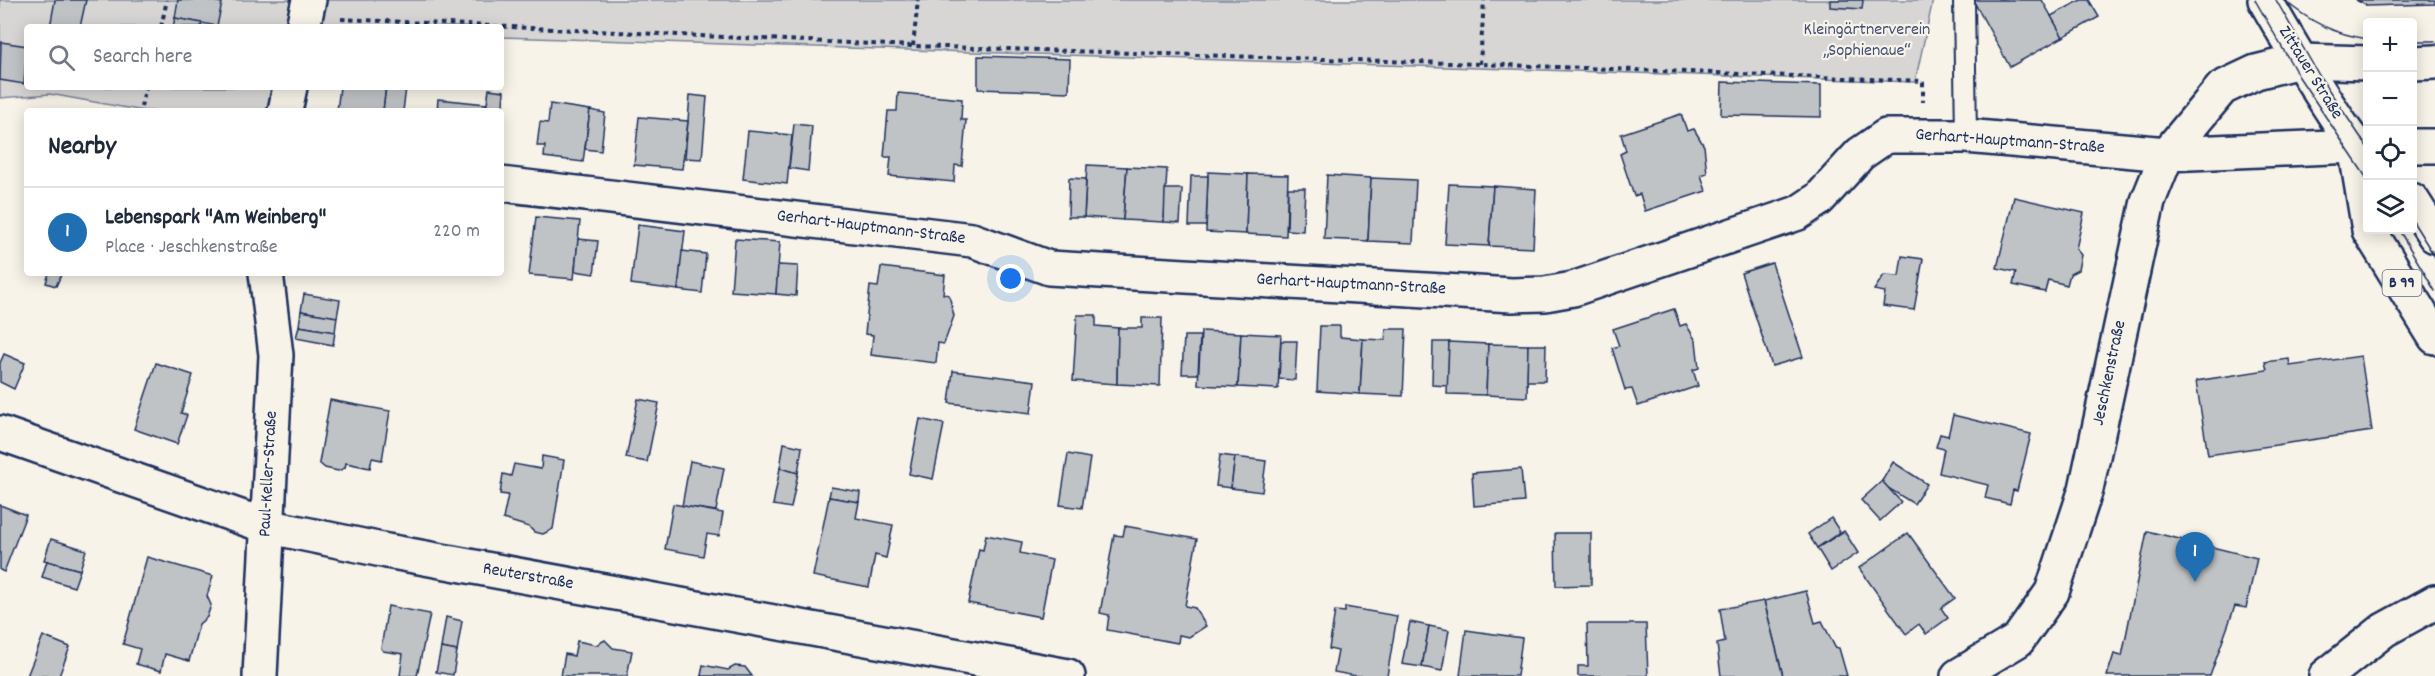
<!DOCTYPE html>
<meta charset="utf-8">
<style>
:root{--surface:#fff;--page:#f2f2f3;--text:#1f2937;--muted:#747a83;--line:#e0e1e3;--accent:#1f6fb2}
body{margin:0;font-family:Dekko,sans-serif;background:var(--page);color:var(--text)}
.controls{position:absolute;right:18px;top:18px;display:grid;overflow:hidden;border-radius:6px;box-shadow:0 3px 15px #0003}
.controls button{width:54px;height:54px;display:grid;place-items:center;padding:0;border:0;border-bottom:2px solid var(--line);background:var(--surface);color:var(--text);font:30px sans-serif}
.you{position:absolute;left:1011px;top:279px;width:21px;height:21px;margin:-15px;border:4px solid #fff;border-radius:50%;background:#1a73e8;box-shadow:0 0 0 9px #1a73e833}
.badge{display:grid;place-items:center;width:39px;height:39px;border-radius:50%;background:var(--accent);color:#fff;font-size:20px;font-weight:700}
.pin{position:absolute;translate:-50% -50px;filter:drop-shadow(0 2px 3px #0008)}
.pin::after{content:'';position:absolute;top:32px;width:21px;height:18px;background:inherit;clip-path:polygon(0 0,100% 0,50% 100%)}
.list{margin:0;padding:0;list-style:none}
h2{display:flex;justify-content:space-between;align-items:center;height:78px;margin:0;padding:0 24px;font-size:26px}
h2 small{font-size:20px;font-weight:400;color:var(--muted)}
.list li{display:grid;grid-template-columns:39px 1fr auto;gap:18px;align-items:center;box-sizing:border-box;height:90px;padding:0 24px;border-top:2px solid var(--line)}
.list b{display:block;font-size:22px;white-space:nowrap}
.list p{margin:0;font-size:20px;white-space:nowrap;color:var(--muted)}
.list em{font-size:20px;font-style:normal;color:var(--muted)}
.icon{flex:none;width:33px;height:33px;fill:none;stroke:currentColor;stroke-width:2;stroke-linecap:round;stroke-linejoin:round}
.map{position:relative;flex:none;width:2435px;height:676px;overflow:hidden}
.search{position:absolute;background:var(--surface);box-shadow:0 3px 15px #0003;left:24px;top:24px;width:480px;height:66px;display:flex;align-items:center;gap:15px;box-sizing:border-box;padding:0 21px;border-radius:6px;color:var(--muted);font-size:22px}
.panel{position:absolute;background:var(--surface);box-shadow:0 3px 15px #0003;left:24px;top:108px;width:480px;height:168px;border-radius:6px}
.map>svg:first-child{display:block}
.green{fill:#d7d6d4;stroke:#798299;stroke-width:1.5}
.building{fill:#c0c3c5;stroke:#1b2f5e;stroke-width:1.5}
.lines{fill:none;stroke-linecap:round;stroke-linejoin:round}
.lane-casing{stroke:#1b2f5e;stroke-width:24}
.street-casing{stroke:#1b2f5e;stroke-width:38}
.secondary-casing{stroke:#1b2f5e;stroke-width:38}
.primary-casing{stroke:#1b2f5e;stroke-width:38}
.path{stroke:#1b2f5e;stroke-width:4;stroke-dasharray:4.5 4.5;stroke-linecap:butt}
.lane{stroke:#f7f3e8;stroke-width:20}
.street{stroke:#f7f3e8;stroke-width:33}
.secondary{stroke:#f7f3e8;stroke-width:33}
.primary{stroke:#f7f3e8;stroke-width:33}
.tram{stroke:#1b2f5e;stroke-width:1.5}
.labels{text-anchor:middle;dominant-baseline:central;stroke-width:4.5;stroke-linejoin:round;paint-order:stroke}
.shield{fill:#f7f3e8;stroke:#5d6a87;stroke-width:1.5}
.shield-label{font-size:16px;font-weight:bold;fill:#1b2f5e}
.park-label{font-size:18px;fill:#415076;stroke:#f7f3e8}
.street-label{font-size:18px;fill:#1b2f5e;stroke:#f7f3e8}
</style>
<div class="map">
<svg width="2435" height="676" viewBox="0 0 2435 676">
<rect width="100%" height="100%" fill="#f7f3e8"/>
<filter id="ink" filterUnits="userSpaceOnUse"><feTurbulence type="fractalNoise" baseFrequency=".0167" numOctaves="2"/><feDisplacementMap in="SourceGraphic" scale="12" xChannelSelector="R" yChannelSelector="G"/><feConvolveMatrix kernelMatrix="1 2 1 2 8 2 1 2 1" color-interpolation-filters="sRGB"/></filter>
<g filter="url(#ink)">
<g class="green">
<path d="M0 0H297L291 27H27V87H278L272 111H144L50 94 0 98Z"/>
<path d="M316 0H1933L1915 82 501 37V27H309Z"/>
</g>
<g class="building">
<path d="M55 0H86L80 27H50Z"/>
<path d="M178 0H208L222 3 217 26 175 18Z"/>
<path d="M1830 0H1863L1862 9 1830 7Z"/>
<path d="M1973 0H2042L2063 37 2010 67Z"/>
<path d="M2081 0H2089L2099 17 2063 37 2051 16Z"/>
<path d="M2356 0H2435V4L2367 6Z"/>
<path d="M175 18 202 23 201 27H173Z"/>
<path d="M1 42 27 46 24 84 0 80Z"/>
<path d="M978 56 1070 59 1069 92 978 89Z"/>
<path d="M1722 82 1821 85V117L1721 115Z"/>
<path d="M340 87H386L383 111H337Z"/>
<path d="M386 87 406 88 403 111H383Z"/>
<path d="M489 89 504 91 501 133V111H486Z"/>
<path d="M898 93 962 99 961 120H966L962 166 955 165 954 182 889 176 891 157H884L888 111H897Z"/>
<path d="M690 95 707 97 702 159 685 158Z"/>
<path d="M438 99 486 104V111H437Z"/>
<path d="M550 104 590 110 583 162 544 157 545 146H537L540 122 548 123Z"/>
<path d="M590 110 605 113 601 151 585 149Z"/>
<path d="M1681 114 1687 131 1694 129 1704 146 1707 173 1701 175 1706 191 1645 211 1640 194 1634 196 1620 154 1626 151 1621 134Z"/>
<path d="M639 117 688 121 682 169 634 165Z"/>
<path d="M794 124 812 126 808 171 789 168Z"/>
<path d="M748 131 792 135 787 184 743 179Z"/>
<path d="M1087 165 1127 167 1123 220 1084 217Z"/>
<path d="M1127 167 1167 169 1164 222 1123 220Z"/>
<path d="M1208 172 1248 174 1246 234 1206 232Z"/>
<path d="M1248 174 1288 175 1286 236 1246 234Z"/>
<path d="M1327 175 1371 178 1368 241 1324 239Z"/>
<path d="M1191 176H1208L1206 226H1189Z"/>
<path d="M1069 178 1086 179 1084 217H1068Z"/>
<path d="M1371 178 1416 180 1413 243 1368 241Z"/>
<path d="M1449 184 1493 186 1489 246 1445 244Z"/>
<path d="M1493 186 1536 189 1533 248 1489 246Z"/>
<path d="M1288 188H1305L1303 231 1287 230Z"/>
<path d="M1165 189H1182L1180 223 1164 222Z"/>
<path d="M2014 197 2084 213 2076 249 2081 255 2078 270 2070 274 2067 285 2048 280 2045 292 2013 285 2016 272 1997 268Z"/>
<path d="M536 217 580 221 574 279 529 275Z"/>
<path d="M638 225 685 231 678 290 631 284Z"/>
<path d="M578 239 598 241 594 274 575 271Z"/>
<path d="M735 239 780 242 776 294 731 291Z"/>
<path d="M682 251 706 254 702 293 678 290Z"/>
<path d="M1902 256 1923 259 1914 310 1883 306 1885 292 1874 290 1884 275 1899 276Z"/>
<path d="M1772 263 1803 357 1772 366 1741 273Z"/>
<path d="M778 265 798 266 796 296 776 294Z"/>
<path d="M881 267 945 275 943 294 949 295 954 316 944 344 938 343 936 363 871 355 873 335 865 334 870 286 878 287Z"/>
<path d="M49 273H62L56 286 46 283Z"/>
<path d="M304 294 340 300 337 317 301 311Z"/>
<path d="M1674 309 1680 326 1686 324 1696 341 1699 368 1693 370 1698 386 1638 406 1632 389 1625 390 1612 348 1619 346 1613 329Z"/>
<path d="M301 311 337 317 335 332 299 326Z"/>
<path d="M1077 315H1096V326L1118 328 1117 384 1073 381Z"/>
<path d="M1142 318H1162L1160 386 1117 384 1118 328H1142Z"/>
<path d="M299 326 335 332 333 345 296 338Z"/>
<path d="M1320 326H1340V337L1363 339 1360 394 1317 391Z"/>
<path d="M1386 329H1406L1403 396 1360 394 1363 339 1385 340Z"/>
<path d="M1201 331 1241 333 1238 387 1198 385Z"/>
<path d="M1241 333 1281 335 1278 389 1238 387Z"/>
<path d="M1184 336H1200L1198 374H1182Z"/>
<path d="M1281 341H1297L1295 380 1279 379Z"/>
<path d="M1433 342H1449L1448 386 1432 385Z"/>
<path d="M1449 342 1488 344 1486 395 1447 394Z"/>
<path d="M1488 344 1528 345 1527 397 1486 395Z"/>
<path d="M1528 345H1546L1545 381H1527Z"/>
<path d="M4 354 25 363 14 389 0 382V363Z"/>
<path d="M2361 356 2372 431 2208 455 2196 381 2267 370 2265 362 2289 359 2290 366Z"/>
<path d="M156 363 193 375 181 413 187 415 177 444 134 429Z"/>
<path d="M953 371 1035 381 1031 413 949 403Z"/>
<path d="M638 399 659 403 647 462 626 458Z"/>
<path d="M330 400 390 411 382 460 372 458 370 468 346 463 345 468 338 471 325 468 319 463Z"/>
<path d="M1953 415 2031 434 2017 491 2013 490 2010 504 1985 498 1988 485 1939 473 1944 449 1936 447 1940 434 1948 436Z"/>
<path d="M920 419 944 424 933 479 909 474Z"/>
<path d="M784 443 802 447 798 473 780 468Z"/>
<path d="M1068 454 1090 458 1082 508 1060 505Z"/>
<path d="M1220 455 1235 457 1231 488 1216 486Z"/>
<path d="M542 456 564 460 553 529 543 534 534 532 529 527 503 519 508 495 500 494 503 474 511 476 514 464 541 469Z"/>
<path d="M1235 457 1266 461 1262 492 1231 488Z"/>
<path d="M690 461 724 468 716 511 682 506Z"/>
<path d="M1893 462 1927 484 1914 504 1888 488 1882 481Z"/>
<path d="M780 468 798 473 791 508 773 505Z"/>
<path d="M1521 469 1524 502 1474 506 1472 473Z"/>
<path d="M1882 481 1901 502 1880 521 1861 500Z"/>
<path d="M831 487 860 492 859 502 829 497Z"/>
<path d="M829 497 859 502 856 518 893 525 886 558 875 555 869 587 813 576Z"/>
<path d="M673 504 723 513 719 536 707 534 703 556 665 549Z"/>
<path d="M0 505 26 515 4 572 0 570Z"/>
<path d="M1831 518 1840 532 1817 548 1808 534Z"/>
<path d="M1125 526 1197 539 1185 606 1195 608 1206 626 1189 637 1179 635 1178 643 1107 630 1109 615 1100 613 1114 535 1123 536Z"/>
<path d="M1844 531 1858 553 1831 571 1817 548Z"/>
<path d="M2147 531 2257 558 2246 608 2235 606 2210 676H2107L2114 654 2122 656Z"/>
<path d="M1555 533H1591V585L1556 586Z"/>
<path d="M1908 533 1955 598 1941 608 1948 618 1926 634 1919 624 1906 634 1859 568Z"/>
<path d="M986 535 1022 542 1020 553 1052 560 1041 617 968 603 979 549 983 550Z"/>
<path d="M51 539 86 550 80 570 44 560Z"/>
<path d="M147 557 213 576 207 596 211 605 207 617 199 624 189 661 165 654 161 671 136 664 140 649 123 644Z"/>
<path d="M47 561 80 570 74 587 42 577Z"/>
<path d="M1806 591 1815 623 1822 621 1835 647 1839 648 1847 676H1783L1764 601Z"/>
<path d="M1764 601 1783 676H1721L1717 644 1725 642 1720 609Z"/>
<path d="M388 606 430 614 417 676H400L403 654 383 651 381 648Z"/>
<path d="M1345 607 1397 616 1387 676H1356L1334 672 1338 651 1329 649 1335 611 1345 612Z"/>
<path d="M446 617 462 621 457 651 441 648Z"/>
<path d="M1410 622 1429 626 1422 667 1402 664Z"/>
<path d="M1587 624H1646L1648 676H1578V666H1588Z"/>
<path d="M1429 626 1449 630 1442 671 1422 667Z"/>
<path d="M1466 630 1522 638 1517 676H1460Z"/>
<path d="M43 636 70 647 59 676H27Z"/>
<path d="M605 640 613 648 632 651 627 676H561L565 654 574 656 577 641 596 645Z"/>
<path d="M441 648 457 651 453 675 436 672Z"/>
<path d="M703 665 728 670 735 666 745 667 752 676H701Z"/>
</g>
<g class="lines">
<defs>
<path id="lane" d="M1964 0 1966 136"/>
<g id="street">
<path d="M303 27 309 0"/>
<path d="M285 111 290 87"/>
<path d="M501 184 972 240 1049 268 1512 295 1545 294 1573 289 1798 213 1819 199 1860 154 1886 136H1966L2167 154 2355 146"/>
<path d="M0 433 266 526 387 551 1068 676"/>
<path d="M260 676 276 355 266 273"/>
<path d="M1958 676 2018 640 2052 592 2086 489 2148 201 2167 154 2222 88 2256 72 2300 61"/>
<path d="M2326 676 2384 630 2435 602"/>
</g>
<g id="secondary">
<path d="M2300 61 2368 63"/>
<path d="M2412 63 2435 62"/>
<path d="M2412 146H2435"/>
</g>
<g id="primary">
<path d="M2265 0C2286 36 2306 71 2328 105 2340 123 2351 142 2368 157"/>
<path d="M2355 146 2368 224"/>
<path d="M2412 200 2435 236"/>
<path d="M2369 230 2435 337"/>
</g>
</defs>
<use href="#lane" class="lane-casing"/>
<use href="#street" class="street-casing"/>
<use href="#secondary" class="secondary-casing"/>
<use href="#primary" class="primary-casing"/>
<g class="path">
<path d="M341 19 913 46 1480 64 1923 81V102"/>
<path d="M161 27 167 0"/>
<path d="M913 46 918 0"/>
<path d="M1480 64 1484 0"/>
<path d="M141 107 146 87"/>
</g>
<use href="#lane" class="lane"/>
<use href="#street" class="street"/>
<use href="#secondary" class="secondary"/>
<use href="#primary" class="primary"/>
<g class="tram">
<path d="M2255 0 2299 77 2368 180"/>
<path d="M2276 0 2320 77 2368 148"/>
<path d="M2284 0C2310 22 2334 34 2368 39"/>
<path d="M2412 41H2435"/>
<path d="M2412 220 2435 257"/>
<path d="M2399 230 2435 291"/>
</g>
</g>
</g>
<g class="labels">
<rect class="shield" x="2382.5" y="270" width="39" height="26" rx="4.5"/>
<g class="shield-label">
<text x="2402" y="283">B 99</text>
</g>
<g class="park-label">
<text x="1867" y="30">Kleingärtnerverein<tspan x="1867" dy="21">„Sophienaue“</tspan></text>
</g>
<g class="street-label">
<text transform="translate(2310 73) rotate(58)">Zittauer Straße</text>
<text transform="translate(2010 142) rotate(4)">Gerhart-Hauptmann-Straße</text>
<text transform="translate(871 228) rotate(7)">Gerhart-Hauptmann-Straße</text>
<text transform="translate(1351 285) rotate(3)">Gerhart-Hauptmann-Straße</text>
<text transform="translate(2110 373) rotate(-78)">Jeschkenstraße</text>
<text transform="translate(269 474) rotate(-87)">Paul-Keller-Straße</text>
<text transform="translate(528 577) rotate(10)">Reuterstraße</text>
</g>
</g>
</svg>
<div class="controls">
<button>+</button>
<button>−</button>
<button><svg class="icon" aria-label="locate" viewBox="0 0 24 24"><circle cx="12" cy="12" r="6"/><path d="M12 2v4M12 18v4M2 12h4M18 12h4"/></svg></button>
<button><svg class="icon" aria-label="layers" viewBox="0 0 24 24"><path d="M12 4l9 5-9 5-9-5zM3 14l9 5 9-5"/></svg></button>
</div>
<div class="you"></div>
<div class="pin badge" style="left:2195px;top:582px">1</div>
<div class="search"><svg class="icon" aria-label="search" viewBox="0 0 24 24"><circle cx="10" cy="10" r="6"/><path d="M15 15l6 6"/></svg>Search here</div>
<section class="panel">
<h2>Nearby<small></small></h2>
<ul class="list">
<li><span class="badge">1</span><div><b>Lebenspark &quot;Am Weinberg&quot;</b><p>Place · Jeschkenstraße</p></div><em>220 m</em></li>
</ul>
</section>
</div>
